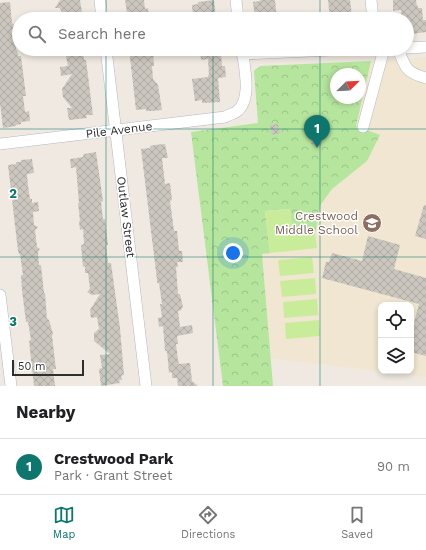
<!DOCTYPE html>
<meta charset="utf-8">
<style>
:root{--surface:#fff;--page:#f6f6f6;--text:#202124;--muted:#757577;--line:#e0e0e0;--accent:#0f766e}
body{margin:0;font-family:"Work Sans",sans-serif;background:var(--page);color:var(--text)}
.controls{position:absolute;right:12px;bottom:12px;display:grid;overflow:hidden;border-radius:8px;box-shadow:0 2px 6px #0003}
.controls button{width:36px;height:36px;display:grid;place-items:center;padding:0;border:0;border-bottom:1px solid var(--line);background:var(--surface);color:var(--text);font:20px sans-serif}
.compass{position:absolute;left:330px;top:68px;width:36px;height:36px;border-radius:50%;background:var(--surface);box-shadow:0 2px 6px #0003;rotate:66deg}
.scale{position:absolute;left:12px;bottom:10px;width:72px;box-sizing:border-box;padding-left:4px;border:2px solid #2e2e2e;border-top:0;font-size:11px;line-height:14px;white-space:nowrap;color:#2e2e2e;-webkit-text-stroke:3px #fff;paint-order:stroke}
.you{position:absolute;left:233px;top:253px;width:14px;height:14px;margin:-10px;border:3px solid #fff;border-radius:50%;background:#1a73e8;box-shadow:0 0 0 6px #1a73e833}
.badge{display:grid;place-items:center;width:26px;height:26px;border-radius:50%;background:var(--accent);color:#fff;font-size:13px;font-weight:700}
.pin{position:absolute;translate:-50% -33px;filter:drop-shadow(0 1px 2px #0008)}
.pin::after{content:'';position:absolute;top:21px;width:14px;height:12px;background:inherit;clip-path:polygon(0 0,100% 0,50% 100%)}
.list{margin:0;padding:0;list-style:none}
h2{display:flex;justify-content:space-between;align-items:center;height:52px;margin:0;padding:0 16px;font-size:17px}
h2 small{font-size:13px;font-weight:400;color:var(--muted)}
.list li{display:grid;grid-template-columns:26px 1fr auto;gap:12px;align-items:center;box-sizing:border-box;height:56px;padding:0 16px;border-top:1px solid var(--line)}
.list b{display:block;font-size:15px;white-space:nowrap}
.list p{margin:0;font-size:13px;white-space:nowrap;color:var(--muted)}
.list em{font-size:13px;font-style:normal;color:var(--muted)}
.icon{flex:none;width:22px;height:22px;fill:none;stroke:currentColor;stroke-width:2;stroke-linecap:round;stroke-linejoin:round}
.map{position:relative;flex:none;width:426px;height:386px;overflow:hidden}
.search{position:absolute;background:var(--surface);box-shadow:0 2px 6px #0003;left:12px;right:12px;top:12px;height:44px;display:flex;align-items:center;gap:10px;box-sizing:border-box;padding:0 14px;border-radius:22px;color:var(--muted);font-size:15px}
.sheet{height:108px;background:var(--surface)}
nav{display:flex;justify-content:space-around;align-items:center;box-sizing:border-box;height:56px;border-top:1px solid var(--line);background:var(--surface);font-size:11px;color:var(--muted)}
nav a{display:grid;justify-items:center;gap:2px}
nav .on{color:var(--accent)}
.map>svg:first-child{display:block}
.education{fill:#f0e6d1;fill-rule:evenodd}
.park{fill:url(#park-crowns);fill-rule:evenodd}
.pitch{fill:#c9ec9a}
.building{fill:url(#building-cross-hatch)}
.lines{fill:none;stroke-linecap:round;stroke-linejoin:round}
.minor-casing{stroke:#b4b7c1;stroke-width:12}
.minor{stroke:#fff;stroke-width:11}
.grid{fill:none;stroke:#0f766e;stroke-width:1;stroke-opacity:0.55}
.labels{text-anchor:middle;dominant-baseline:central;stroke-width:3;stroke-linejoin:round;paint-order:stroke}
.street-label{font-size:12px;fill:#2e2e2e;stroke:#fff}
.education-label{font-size:12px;fill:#785e54;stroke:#fff;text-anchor:end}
.grid-label{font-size:13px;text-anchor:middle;font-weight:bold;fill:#0f766e;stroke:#fff;stroke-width:3;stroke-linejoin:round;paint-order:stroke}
</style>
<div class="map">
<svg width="426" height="386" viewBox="0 0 426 386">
<defs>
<pattern id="park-crowns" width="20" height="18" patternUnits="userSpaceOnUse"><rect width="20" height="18" fill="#b6e59e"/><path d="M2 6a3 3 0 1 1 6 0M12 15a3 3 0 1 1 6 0" fill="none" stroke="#9dc588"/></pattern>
<pattern id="building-cross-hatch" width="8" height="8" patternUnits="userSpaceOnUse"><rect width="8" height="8" fill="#cbc7bf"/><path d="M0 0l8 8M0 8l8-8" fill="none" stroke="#afaba4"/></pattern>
</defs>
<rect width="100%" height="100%" fill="#efe9e1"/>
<path class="education" d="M426 57V377L271 358 262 254 269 253 265 211 290 209 293 236 315 234 321 204 332 189 367 161 356 127 371 61ZM381 305H411V371H381Z"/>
<path class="park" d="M371 61 356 126 380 135 367 161 332 189 321 204 315 234 293 236 290 209 265 211 270 253 262 254 273 386H223L191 132 258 123 254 71 260 66ZM336 74H360V98H336Z"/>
<g class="pitch">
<path d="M290 209 293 236 315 234 317 248 270 253 265 211Z"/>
<path d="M312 257 314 273 280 276 278 260Z"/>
<path d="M315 278 316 294 282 297 280 281Z"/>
<path d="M317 299 318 315 284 318 283 302Z"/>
<path d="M319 320 320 336 286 339 285 323Z"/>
</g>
<g class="building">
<path d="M60 0H80L83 19H62L61 10H60V8H55Z"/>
<path d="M125 0H144L145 9 148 8 149 19H128Z"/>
<path d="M214 0 216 17 200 19 199 14 193 15 192 5 198 4V2Z"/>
<path d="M260 0H275L277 19H255L253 2 260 1Z"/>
<path d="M328 0H350L352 16 345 17V19H330Z"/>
<path d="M393 0H416L417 6H418V8H422L423 20H426V32L412 34V32H407V17H401V10L393 11Z"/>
<path d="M10 2 12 23 17 27V34H14L16 50H17L18 56H21L26 96H23L25 112 29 111 30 121 21 122V124L16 125V126L3 128 0 103V3Z"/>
<path d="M66 49H83L84 60H86L93 115H86L87 118 69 120 67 108H72L63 97 62 89 72 74 61 76 60 67 68 66 65 51Z"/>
<path d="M129 49H153L154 66H152L153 79 158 85 162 110 151 111H146V109L136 110Z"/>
<path d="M200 49H212L213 53 221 52 222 66H225L226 77 218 78 220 102 202 103V100L195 101 192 79 208 77V75H209L208 59 201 60Z"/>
<path d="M278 124 280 133 272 135 270 125Z"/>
<path d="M314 134 323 137 320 147 311 144Z"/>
<path d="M165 144 168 158H162L165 184 170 183 172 200 170 201 174 231H177L179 251H182L183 262H177L178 267H176L178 294H180L183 307 180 311H178L180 327 192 325 193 333 177 336 178 344H176L178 360 179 364 190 363 192 381 198 386H178L177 378H172V372L169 373 167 351H165L163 326 159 327 158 318 162 317 160 304H162L159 283H157V280L141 149 150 148V146L154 145Z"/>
<path d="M96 152 103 201 101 202 103 219H105L106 228 108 245H106L108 263H111L120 328 124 375 121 376 122 380H119L120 383 101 386 99 369 102 368 100 355 110 354 94 341V333L99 329 97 317 91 318 90 310 100 294 92 295 87 292 90 289 88 273H85V266L83 267 81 245 84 244 83 229 80 230 79 221H80L78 203H79L76 167 71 168 70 159 83 157 84 154Z"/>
<path d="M32 159 34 173 27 174 28 186 30 199H32V203L38 202 39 211 33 212 34 225 38 227 35 230 37 247 40 249 38 252 39 265H41L44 293H45L47 319 49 320 53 334 52 336 56 369H53L55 386H34L29 341 31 340 28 322H26L22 291 21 275H23L20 254H19L18 251 8 165 16 164V162H21V160Z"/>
<path d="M424 205H426V239L415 236Z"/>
<path d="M368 236 400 245 394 269 426 278V356L411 352V334L419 304 322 278 326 262H329L332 253 362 261Z"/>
</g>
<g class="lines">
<defs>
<g id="minor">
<path d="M100 0 102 19"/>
<path d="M236 0 238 19"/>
<path d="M371 0 373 19"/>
<path d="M407 48 426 47"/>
<path d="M106 49 146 386"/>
<path d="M398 49C406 68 405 72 426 78"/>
<path d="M242 54 353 49"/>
<path d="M363 127 384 49"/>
<path d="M0 144 225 117C228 115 233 114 236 112 253 100 244 66 242 49"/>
<path d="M0 295 11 386"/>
</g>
</defs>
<use href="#minor" class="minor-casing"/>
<use href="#minor" class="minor"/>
</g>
<path class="grid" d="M106 0V19M213 0V19M320 0V19M106 49V386M213 49V386M320 49V386M0 129H426M0 257H426"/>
<defs>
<symbol id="school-disc" viewBox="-11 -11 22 22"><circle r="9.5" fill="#8d6e63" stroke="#fff"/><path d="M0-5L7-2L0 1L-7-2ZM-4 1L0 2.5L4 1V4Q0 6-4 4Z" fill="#fff"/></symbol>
</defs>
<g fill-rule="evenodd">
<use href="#school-disc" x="361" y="212" width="22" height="22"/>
</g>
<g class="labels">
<g class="street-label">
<text transform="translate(119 130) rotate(-7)">Pile Avenue</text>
<text transform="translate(126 217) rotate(83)">Outlaw Street</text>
</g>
<g class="education-label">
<text x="358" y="216">Crestwood<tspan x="358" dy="14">Middle School</tspan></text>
</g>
</g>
<g class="grid-label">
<text x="13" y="198">2</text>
<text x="13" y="326">3</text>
</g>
</svg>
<div class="controls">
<button><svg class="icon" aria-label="locate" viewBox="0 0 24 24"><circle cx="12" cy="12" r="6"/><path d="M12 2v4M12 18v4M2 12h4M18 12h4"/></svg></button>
<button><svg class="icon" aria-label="layers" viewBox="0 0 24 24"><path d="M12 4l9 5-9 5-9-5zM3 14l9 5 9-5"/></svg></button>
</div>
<svg class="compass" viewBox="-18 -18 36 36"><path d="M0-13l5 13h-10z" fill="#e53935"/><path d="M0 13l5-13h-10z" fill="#757577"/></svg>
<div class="scale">50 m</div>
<div class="you"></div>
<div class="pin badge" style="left:317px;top:148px">1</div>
<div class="search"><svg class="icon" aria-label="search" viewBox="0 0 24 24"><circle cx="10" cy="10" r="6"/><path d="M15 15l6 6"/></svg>Search here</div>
</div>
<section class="sheet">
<h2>Nearby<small></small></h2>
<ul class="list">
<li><span class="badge">1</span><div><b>Crestwood Park</b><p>Park · Grant Street</p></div><em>90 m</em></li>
</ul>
</section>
<nav>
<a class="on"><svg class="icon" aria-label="map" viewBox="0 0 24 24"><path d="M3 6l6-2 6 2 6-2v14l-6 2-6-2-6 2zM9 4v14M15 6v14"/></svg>Map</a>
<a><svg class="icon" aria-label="directions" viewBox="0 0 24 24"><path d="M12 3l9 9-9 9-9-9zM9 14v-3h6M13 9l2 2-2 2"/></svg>Directions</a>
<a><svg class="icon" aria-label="saved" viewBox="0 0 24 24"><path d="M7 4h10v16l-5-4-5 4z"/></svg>Saved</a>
</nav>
